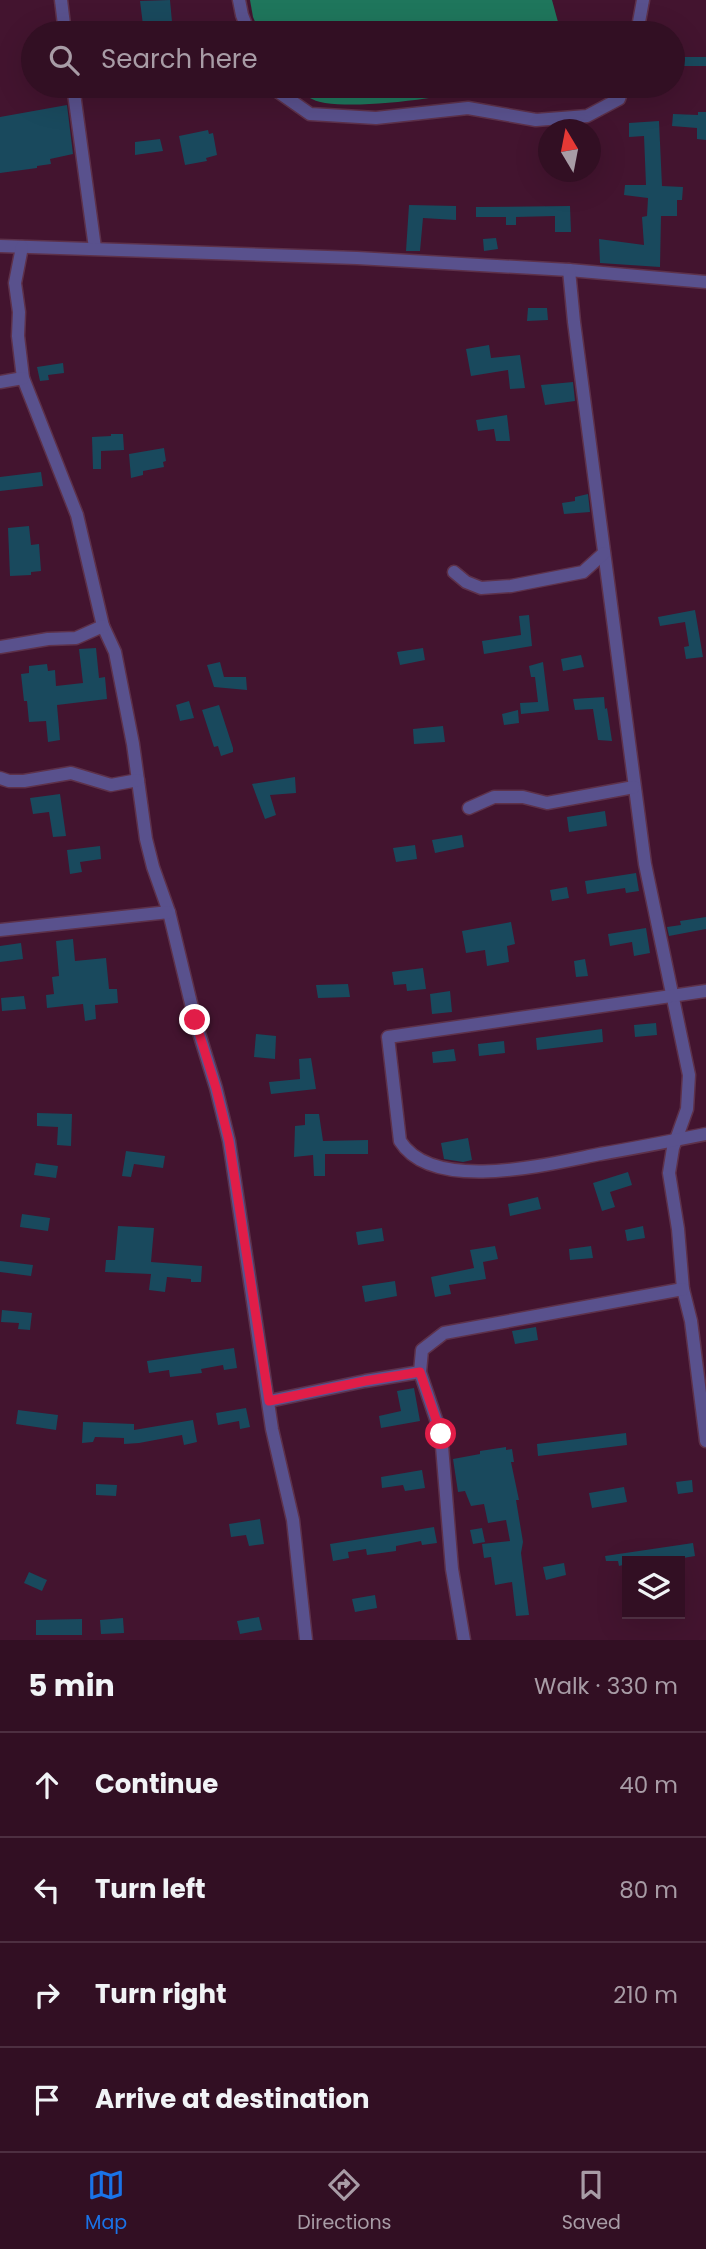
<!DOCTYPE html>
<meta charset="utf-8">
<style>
:root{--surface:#320f23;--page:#3a182b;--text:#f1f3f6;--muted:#a89ca6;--line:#4d2f41;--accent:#1a73e8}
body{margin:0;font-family:Poppins,sans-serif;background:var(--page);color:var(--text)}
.controls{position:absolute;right:21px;bottom:21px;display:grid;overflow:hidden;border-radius:0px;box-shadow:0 7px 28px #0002}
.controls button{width:63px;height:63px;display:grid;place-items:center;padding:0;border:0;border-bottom:2px solid var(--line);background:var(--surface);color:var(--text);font:35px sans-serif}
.compass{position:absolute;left:538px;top:119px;width:63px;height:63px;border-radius:50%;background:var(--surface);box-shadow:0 7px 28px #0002;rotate:350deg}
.stop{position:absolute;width:21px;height:21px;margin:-16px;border:5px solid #e11d48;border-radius:50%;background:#fff}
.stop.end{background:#e11d48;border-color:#fff;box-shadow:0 2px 7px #0008}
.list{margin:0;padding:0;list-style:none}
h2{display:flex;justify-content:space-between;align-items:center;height:91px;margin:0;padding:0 28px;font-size:30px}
h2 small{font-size:23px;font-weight:400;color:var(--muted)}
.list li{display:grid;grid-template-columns:46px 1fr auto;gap:21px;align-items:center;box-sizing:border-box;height:105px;padding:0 28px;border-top:2px solid var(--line)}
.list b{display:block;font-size:26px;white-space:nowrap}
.list em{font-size:23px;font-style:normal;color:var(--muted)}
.icon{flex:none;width:38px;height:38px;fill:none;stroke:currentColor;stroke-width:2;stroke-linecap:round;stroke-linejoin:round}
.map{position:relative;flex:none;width:706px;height:1640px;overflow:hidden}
.search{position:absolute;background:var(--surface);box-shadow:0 7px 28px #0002;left:21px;right:21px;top:21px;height:77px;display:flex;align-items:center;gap:18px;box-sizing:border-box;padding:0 24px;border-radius:38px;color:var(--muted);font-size:26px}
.sheet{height:511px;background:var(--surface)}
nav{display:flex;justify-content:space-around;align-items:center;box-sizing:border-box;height:98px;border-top:2px solid var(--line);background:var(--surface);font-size:19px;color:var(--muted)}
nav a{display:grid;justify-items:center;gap:4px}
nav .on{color:var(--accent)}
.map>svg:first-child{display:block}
.water{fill:#1f765c}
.building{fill:#19495d}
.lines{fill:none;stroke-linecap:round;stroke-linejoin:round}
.minor-casing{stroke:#5d314a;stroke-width:15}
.minor{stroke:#59518d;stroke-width:12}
.route{stroke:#e11d48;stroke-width:9}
</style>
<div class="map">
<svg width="706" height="1640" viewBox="0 0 706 1640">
<rect width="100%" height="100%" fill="#43142f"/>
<g class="water">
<path d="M250 0H552L561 33H260L253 17Z"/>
<path d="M292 86H496C451 96 370 109 325 103 312 101 302 94 292 86Z"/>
</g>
<g class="building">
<path d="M170 0 173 33H144L140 1Z"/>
<rect x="673" y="57" width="33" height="9"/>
<path d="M67 105 73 154 50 159 51 164 37 166V168L0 173V117Z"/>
<path d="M698 112H706V140L697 139V128L672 126 673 114 698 115Z"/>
<path d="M659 121 662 186 683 187 682 200H677V216H661L660 267 600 263 599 239 644 245 642 217 647 216 648 198 624 195 625 185H646L644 136 629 137V123Z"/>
<path d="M208 130 209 134 213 133 217 155 206 158 207 161 185 165 179 136Z"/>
<path d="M160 139 163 151 135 155V142Z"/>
<path d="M409 205 456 206V220L423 218 420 251H406Z"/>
<path d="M570 206 571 232H555V216L516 217V225H506V217H476V207Z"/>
<path d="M496 238 498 249 484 251 483 239Z"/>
<path d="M528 308H547L548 320 527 321Z"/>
<path d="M489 345 491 358 520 355 525 388 510 389 508 370 471 376 466 349Z"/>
<path d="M63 363 64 373 48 375 49 380 40 381 37 367Z"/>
<path d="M573 382 575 401 545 405 541 385Z"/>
<path d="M507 415 510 441H496L494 429 478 431 476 420Z"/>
<path d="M111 434H123L124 450 101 451V469H93L92 437 111 436Z"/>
<path d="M164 448 166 461 163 462 164 467 143 471V475L131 478 129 454Z"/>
<path d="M41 472 43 486 0 491V477Z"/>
<path d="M588 494 590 512 564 514 562 503 575 501V497Z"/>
<path d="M29 526 31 545 39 544 41 571 31 572V575L10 576 8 528Z"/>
<path d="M695 610 703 657 686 659 684 647 689 646 685 622 660 626 658 617Z"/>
<path d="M529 615 532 646 484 654 482 641 521 635 519 616Z"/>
<path d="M96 648 99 678 105 677 107 699 57 705 60 740 48 742 46 721 29 722 27 701H24L21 674 29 673V666L47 664 48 671 55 670 56 686 83 683 79 649Z"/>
<path d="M423 648 425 660 400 665 397 652Z"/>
<path d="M581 655 584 667 563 671 561 659Z"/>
<path d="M220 662 224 677H246L247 690 214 687 207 665Z"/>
<path d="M543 662 549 711 521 714 520 703 538 702 535 677H531L529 666Z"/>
<path d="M604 697 605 709 607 708 612 741 598 740 593 709 575 710 573 699Z"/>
<path d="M189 701 194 718 180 721 176 705Z"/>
<path d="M219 705 233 748V752L221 756 218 746 214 747 202 710Z"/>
<path d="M518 710 519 723 504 725 502 714Z"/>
<path d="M443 726 445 742 414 744 413 729Z"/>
<path d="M295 777 296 793 270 795 276 815 265 819 252 784Z"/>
<path d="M60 794 66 836 53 837 49 812 33 814 30 798Z"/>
<path d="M605 811 607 826 569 832 567 817Z"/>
<path d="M462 835 464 847 435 853 432 840Z"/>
<path d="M415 845 417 859 396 862 393 848Z"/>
<path d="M100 846 101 859 80 862 82 872 70 874 67 850Z"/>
<path d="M636 873 639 891 626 893 625 888 587 894 585 881Z"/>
<path d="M567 887 569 898 552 901 550 890Z"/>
<path d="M706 917V929L669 936 667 927 681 925 680 921Z"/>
<path d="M511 922 515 944 507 946 509 962 487 966 485 950 466 953 462 931Z"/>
<path d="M646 928 650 953 634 956 632 942 610 946 608 934Z"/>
<path d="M73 939 75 961 106 958 109 989H117L118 1003 95 1005 96 1019 85 1021 83 1004 47 1008 46 995 54 994 52 977 59 976 56 941Z"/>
<path d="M21 943 23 959 0 962V946Z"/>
<path d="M585 959 588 976 576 977 574 961Z"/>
<path d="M423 968 426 989 407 991 406 984 394 985 392 972Z"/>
<path d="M348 984 350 997 318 998 316 985Z"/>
<path d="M450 991 452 1012 432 1014 430 994Z"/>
<path d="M24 996 26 1009 2 1011 1 998Z"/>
<path d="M656 1023 657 1035 635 1037 634 1025Z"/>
<path d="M602 1029 603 1042 537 1050 536 1038Z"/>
<path d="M256 1034 276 1036 275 1059 254 1057Z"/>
<path d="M504 1041 505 1053 479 1056 478 1044Z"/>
<path d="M454 1049 456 1061 433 1063 432 1052Z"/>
<path d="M311 1058 316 1089 271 1094 269 1082 300 1079 299 1059Z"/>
<path d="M37 1113 72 1114 71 1146 57 1145 58 1127 37 1126Z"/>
<path d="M305 1114H319L323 1141 368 1140V1154H325V1176H314L313 1155 294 1157 295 1126 305 1125Z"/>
<path d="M468 1138 472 1160 463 1162 444 1159 441 1143Z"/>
<path d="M126 1151 165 1156 163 1168 134 1164 131 1177 122 1176Z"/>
<path d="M36 1163 58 1166 56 1178 34 1175Z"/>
<path d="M628 1172 632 1185 610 1192 615 1207 602 1211 593 1183Z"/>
<path d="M538 1197 541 1209 510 1216 508 1204Z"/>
<path d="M22 1214 50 1218 48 1231 20 1227Z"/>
<path d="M118 1226 154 1228 151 1262 202 1266 201 1282H191V1279L167 1277 165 1292 149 1290 151 1274 105 1272 106 1260H115Z"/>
<path d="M643 1226 645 1238 627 1241 625 1230Z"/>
<path d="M382 1228 384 1241 358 1245 356 1232Z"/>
<path d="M495 1246 498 1259 483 1262 486 1279 449 1285 451 1294 435 1297 431 1277 474 1268 470 1250Z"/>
<path d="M591 1246 593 1258 570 1260 569 1249Z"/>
<path d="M0 1261 33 1265 31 1276 0 1272Z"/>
<path d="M395 1281 397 1296 365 1302 362 1286Z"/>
<path d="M2 1310 32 1313 30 1330 18 1329 19 1323 1 1322Z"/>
<path d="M536 1327 538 1340 515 1344 512 1331Z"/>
<path d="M234 1348 237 1368 224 1370 223 1365 201 1369 202 1373 170 1377 169 1370 149 1373 147 1361Z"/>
<path d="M414 1388 420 1421 381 1428 379 1416 401 1411 397 1391Z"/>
<path d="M246 1408 250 1427 240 1429 239 1421 218 1425 216 1413Z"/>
<path d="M18 1410 58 1415 56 1430 16 1424Z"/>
<path d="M193 1420 197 1442 184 1445 182 1435 139 1443 124 1444V1438L95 1437 93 1442 82 1443 83 1422 134 1424V1430Z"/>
<path d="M626 1433 627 1445 538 1456 537 1444Z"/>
<path d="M506 1447V1450L512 1449 514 1462H511L519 1500H516L523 1542 521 1553 529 1615 516 1616 512 1582 495 1585 491 1557 484 1558 482 1544 510 1541 506 1520 488 1523 484 1504 471 1506 465 1491 458 1492 453 1459 480 1454V1451Z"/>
<path d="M422 1470 425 1488 405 1491 403 1485 382 1488 381 1477Z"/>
<path d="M692 1480 693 1492 678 1494 676 1482Z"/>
<path d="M96 1484 117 1485 116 1496 96 1495Z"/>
<path d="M624 1487 627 1502 592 1508 589 1493Z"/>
<path d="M260 1519 264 1544 249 1546 246 1535 231 1537 229 1524Z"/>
<path d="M434 1527 437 1543 422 1545 421 1541 396 1546V1551L367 1555 366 1549 348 1552 349 1558 333 1561 330 1544Z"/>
<path d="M482 1528 485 1542 473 1544 470 1530Z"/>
<path d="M693 1543 695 1556 677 1559V1561H627V1564L619 1566 618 1561H606L605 1556Z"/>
<path d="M564 1563 566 1575 546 1580 543 1567Z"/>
<path d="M29 1572 47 1580 42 1591 24 1583Z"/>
<path d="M375 1595 377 1608 355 1612 352 1599Z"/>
<path d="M259 1617 262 1630 240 1634 237 1621Z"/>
<path d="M123 1618 124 1633 101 1634 100 1620Z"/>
<path d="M82 1619V1635H36V1620Z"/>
</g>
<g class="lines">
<defs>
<g id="minor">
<path d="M61 0 65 33"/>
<path d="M239 0 242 15 249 33"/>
<path d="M637 33 643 0"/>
<path d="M73 86 95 248"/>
<path d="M270 86 310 114 376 118 468 108 536 120 587 116 619 99 623 86"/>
<path d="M0 246 357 258 569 270 706 282"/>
<path d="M22 247 15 283 19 312 18 336 23 378 77 515 103 626 115 652 133 744 146 839 153 867 169 912 195 1020 216 1088 229 1141 272 1429 293 1520 306 1640"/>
<path d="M569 270 574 322 645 864 689 1075 687 1109 673 1148 669 1173 678 1229 683 1289 691 1321 706 1441"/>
<path d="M0 382 23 378"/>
<path d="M454 572 466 582 481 588 511 586 583 572 604 553"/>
<path d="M0 647 48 639 76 638 103 626"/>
<path d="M0 778 9 781H24L71 773 111 785 138 780"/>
<path d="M469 808 494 797H523L547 803 634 787"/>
<path d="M0 930 169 912"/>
<path d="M706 991 388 1037 400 1141C433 1194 549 1164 600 1154 635 1148 671 1141 706 1134"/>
<path d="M269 1401 365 1381 420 1372"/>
<path d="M464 1640 452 1569 441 1434 420 1372 422 1350 444 1333 683 1289"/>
</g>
</defs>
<use href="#minor" class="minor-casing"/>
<use href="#minor" class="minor"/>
</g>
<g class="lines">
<path class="route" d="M195 1020 216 1088 229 1141 269 1401 365 1381 420 1372 441 1434"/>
</g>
</svg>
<div class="controls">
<button><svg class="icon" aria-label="layers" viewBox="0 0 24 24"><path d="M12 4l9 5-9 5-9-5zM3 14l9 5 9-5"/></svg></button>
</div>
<svg class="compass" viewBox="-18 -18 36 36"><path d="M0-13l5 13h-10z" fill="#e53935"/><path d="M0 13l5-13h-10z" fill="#a89ca6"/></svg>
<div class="stop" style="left:441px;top:1434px"></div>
<div class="stop end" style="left:195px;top:1020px"></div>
<div class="search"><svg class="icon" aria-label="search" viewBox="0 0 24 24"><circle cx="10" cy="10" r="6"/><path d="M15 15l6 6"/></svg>Search here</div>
</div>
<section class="sheet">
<h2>5 min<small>Walk · 330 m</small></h2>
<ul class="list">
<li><svg class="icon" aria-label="ahead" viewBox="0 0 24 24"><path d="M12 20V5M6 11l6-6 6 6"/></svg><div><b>Continue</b></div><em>40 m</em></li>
<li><svg class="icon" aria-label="left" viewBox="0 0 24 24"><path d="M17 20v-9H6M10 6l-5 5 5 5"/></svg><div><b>Turn left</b></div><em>80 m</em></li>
<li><svg class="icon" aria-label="right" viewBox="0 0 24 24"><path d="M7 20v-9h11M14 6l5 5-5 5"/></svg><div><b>Turn right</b></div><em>210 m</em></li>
<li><svg class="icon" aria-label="arrive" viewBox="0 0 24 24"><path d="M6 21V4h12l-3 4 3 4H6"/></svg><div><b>Arrive at destination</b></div></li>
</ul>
</section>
<nav>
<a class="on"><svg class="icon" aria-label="map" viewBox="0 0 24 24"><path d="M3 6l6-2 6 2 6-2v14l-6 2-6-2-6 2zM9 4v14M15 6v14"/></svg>Map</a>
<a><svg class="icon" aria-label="directions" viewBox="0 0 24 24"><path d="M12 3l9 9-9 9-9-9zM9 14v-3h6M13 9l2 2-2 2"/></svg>Directions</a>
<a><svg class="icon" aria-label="saved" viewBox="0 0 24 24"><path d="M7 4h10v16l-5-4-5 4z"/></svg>Saved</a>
</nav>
